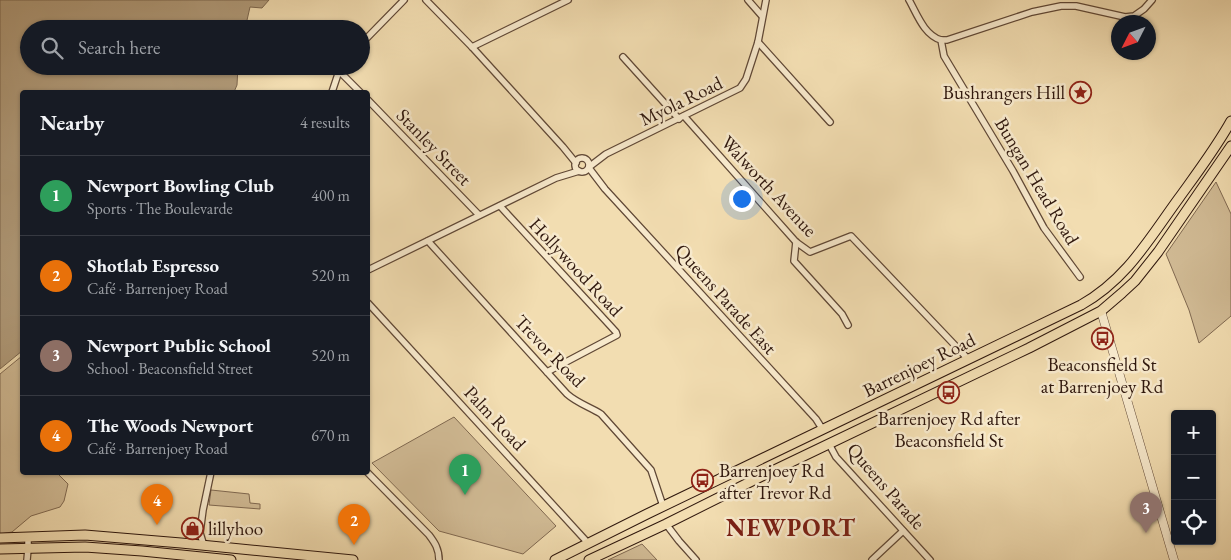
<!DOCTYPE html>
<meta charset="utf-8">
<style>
:root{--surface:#171b24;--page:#242831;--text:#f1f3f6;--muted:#9ea1a6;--line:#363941;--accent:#d93025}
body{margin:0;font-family:"EB Garamond",serif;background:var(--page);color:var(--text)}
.controls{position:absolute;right:15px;bottom:15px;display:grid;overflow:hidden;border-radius:5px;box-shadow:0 1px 4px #0004}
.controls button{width:45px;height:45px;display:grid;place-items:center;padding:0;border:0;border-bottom:1px solid var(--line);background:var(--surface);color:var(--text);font:25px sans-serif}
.compass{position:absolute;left:1111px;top:15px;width:45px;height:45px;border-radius:50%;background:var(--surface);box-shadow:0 1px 4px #0004;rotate:228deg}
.you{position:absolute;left:741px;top:198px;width:18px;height:18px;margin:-12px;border:4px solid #fff;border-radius:50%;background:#1a73e8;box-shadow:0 0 0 8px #1a73e833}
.badge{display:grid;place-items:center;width:32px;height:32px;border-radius:50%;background:var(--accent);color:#fff;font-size:16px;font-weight:700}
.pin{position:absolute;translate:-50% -41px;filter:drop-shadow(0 1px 2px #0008)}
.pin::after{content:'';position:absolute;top:26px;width:18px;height:15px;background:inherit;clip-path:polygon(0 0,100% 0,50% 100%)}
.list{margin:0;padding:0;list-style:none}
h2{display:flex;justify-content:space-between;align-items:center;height:65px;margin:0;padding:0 20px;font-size:21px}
h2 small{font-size:16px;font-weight:400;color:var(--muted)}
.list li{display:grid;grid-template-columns:32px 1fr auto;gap:15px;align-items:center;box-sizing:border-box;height:80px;padding:0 20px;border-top:1px solid var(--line)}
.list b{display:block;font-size:19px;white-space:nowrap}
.list p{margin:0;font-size:16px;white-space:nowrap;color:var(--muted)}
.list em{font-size:16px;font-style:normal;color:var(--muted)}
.icon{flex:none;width:28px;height:28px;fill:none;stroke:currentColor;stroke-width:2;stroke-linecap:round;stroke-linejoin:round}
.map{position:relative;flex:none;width:1231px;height:560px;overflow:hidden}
.search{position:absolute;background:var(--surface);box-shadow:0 1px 4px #0004;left:20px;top:20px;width:350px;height:55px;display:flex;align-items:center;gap:12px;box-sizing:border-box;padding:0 18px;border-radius:28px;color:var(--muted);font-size:19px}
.panel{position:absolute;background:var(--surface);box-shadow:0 1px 4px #0004;left:20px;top:90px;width:350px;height:385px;border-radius:5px}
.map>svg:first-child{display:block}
.green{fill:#d1bb95;stroke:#806951}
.water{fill:#b09a79;stroke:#7c664e}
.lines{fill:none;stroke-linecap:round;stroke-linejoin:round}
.minor-casing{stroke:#604836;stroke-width:8}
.tertiary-casing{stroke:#604836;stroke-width:9}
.primary-casing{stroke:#2f170d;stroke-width:11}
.minor{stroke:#f7e9cc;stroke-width:5.5}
.tertiary{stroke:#f7e9cc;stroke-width:8}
.primary{stroke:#f2ddb1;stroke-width:9}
.labels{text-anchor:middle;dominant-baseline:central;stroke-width:5;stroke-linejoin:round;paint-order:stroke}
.poi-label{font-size:19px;fill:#2f170d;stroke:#f7e9cc}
.street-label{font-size:19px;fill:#2f170d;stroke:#f7e9cc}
.district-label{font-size:24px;font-weight:bold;letter-spacing:1px;fill:#7a1f14;stroke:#f7e9cc}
</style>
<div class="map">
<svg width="1231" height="560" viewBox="0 0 1231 560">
<rect width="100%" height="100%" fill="#f2ddb1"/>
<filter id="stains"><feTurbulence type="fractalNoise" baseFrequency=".004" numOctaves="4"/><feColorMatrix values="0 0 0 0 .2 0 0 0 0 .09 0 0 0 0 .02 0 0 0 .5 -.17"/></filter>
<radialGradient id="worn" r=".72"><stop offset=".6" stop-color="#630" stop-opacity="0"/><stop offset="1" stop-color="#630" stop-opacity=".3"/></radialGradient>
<g class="green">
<path d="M1216 182 1231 214V316L1199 343 1189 310 1166 254Z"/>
<path d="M22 356V472L57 473 68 484 64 501 60 507 31 516 12 532 0 534V374Z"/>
<path d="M454 417 556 526 523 554 439 531 372 463Z"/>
<path d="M211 490 249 494 250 503 260 504V509L209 505Z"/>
<path d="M642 544 657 560H608Z"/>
</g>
<path class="water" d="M0 0H269L262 8 250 7 245 29H29V66H238L237 85 234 92H22V351L0 369Z"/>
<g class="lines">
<defs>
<g id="minor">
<path d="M426 0 472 47 563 147 576 163"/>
<path d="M748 0 762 16"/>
<path d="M909 0C917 14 924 35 941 40L944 56 1013 171 1044 228 1080 277"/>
<path d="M941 40H947L1032 12 1061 6H1076L1125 17 1134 16 1144 9 1152 0"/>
<path d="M758 42 830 122"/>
<path d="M361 44 404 0"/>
<path d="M472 47 568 0"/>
<path d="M623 57 679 119"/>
<path d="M339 71 360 92"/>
<path d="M332 92 339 71 343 66"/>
<path d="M368 100 479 215"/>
<path d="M684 116 796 242 810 252 851 236 968 359"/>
<circle cx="582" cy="165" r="7"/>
<path d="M589 167 606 154 740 88 746 79 758 42 766 0"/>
<path d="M589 168 605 189 816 419 823 430"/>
<path d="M500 206 616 332 617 335 547 372"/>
<path d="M428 241 567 394C577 403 590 407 601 414L651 470 663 506"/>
<path d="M796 242 794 261 842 314 848 325"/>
<path d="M368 270 556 178 579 171"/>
<path d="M368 303 588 543"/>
<path d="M829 444 836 457 930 560"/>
<path d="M367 472 429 535C435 543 439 549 439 560"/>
<path d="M666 524 679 541 696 560"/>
<path d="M204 546 200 533 203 510 211 472"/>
<path d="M27 560 28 549V537"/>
<path d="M872 560 903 531"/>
</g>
<path id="tertiary" d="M1101 311 1174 560"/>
<g id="primary">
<path d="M0 538 85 535 181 543 353 560"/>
<path d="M0 549 85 547 142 551 231 560"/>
<path d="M555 560 647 514 1081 305C1127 279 1149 239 1179 198 1197 173 1216 148 1231 121"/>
<path d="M589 560 666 524 764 475 1029 348 1101 311 1122 293 1135 281 1158 252 1231 146"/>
</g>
</defs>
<use href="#minor" class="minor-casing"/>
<use href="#tertiary" class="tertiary-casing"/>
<use href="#primary" class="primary-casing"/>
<use href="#minor" class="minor"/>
<use href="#tertiary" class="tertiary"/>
<use href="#primary" class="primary"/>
</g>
<defs>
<symbol id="sight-ring" viewBox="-11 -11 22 22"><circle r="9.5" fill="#f7e9cc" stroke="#8f2418" stroke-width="1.5"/><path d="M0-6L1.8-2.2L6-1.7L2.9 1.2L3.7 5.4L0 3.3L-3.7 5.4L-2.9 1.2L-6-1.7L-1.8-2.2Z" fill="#8f2418"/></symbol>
<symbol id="bus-ring" viewBox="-11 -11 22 22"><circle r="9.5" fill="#f7e9cc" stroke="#8f2418" stroke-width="1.5"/><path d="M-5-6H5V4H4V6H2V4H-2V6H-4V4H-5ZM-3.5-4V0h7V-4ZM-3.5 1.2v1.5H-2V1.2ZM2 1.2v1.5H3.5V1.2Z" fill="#8f2418"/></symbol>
<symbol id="shop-ring" viewBox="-11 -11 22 22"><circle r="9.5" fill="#f7e9cc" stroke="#8f2418" stroke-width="1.5"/><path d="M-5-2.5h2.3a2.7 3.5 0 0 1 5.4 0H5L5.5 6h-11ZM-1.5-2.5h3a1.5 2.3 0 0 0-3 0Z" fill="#8f2418"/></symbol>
</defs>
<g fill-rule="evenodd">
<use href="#sight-ring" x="1068" y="80" width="25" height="25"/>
<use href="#bus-ring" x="1090" y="326" width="25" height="25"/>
<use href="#bus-ring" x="936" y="380" width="25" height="25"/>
<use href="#bus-ring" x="690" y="468" width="25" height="25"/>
<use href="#shop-ring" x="180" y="516" width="25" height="25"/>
</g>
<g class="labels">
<g class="poi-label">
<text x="1065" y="92" text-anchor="end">Bushrangers Hill</text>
<text x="1102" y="364">Beaconsfield St<tspan x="1102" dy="22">at Barrenjoey Rd</tspan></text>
<text x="949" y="418">Barrenjoey Rd after<tspan x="949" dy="22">Beaconsfield St</tspan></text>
<text x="719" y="470" text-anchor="start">Barrenjoey Rd<tspan x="719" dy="22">after Trevor Rd</tspan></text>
<text x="208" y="528" text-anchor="start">lillyhoo</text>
</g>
<g class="street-label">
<text transform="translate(681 101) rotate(-26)">Myola Road</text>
<text transform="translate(434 147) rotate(46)">Stanley Street</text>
<text transform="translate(1037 181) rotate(59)">Bungan Head Road</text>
<text transform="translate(769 186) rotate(47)">Walworth Avenue</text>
<text transform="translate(576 267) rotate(47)">Hollywood Road</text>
<text transform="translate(726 299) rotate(48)">Queens Parade East</text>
<text transform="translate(550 351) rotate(46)">Trevor Road</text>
<text transform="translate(919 365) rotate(-26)">Barrenjoey Road</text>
<text transform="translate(495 418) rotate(47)">Palm Road</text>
<text transform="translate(886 486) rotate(49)">Queens Parade</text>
</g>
<g class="district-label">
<text x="791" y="527">NEWPORT</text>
</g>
</g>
<rect width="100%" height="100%" filter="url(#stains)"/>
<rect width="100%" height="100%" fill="url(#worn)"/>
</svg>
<div class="controls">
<button>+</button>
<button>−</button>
<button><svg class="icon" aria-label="locate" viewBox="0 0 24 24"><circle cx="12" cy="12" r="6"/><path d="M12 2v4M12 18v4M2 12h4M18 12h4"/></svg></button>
</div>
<svg class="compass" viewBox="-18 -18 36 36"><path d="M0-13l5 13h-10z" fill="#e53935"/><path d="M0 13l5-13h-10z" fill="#9ea1a6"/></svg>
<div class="you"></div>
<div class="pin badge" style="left:465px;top:495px;background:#2e9e5b">1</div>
<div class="pin badge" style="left:354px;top:545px;background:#e8710a">2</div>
<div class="pin badge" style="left:1146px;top:533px;background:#8d6e63">3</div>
<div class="pin badge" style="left:157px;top:525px;background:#e8710a">4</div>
<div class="search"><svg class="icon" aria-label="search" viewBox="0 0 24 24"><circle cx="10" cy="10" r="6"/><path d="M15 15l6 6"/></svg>Search here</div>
<section class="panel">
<h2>Nearby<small>4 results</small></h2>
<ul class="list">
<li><span class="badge" style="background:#2e9e5b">1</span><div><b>Newport Bowling Club</b><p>Sports · The Boulevarde</p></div><em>400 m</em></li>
<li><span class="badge" style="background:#e8710a">2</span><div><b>Shotlab Espresso</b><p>Café · Barrenjoey Road</p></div><em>520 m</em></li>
<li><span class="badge" style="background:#8d6e63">3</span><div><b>Newport Public School</b><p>School · Beaconsfield Street</p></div><em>520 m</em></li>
<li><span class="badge" style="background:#e8710a">4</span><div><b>The Woods Newport</b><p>Café · Barrenjoey Road</p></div><em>670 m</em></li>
</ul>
</section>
</div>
